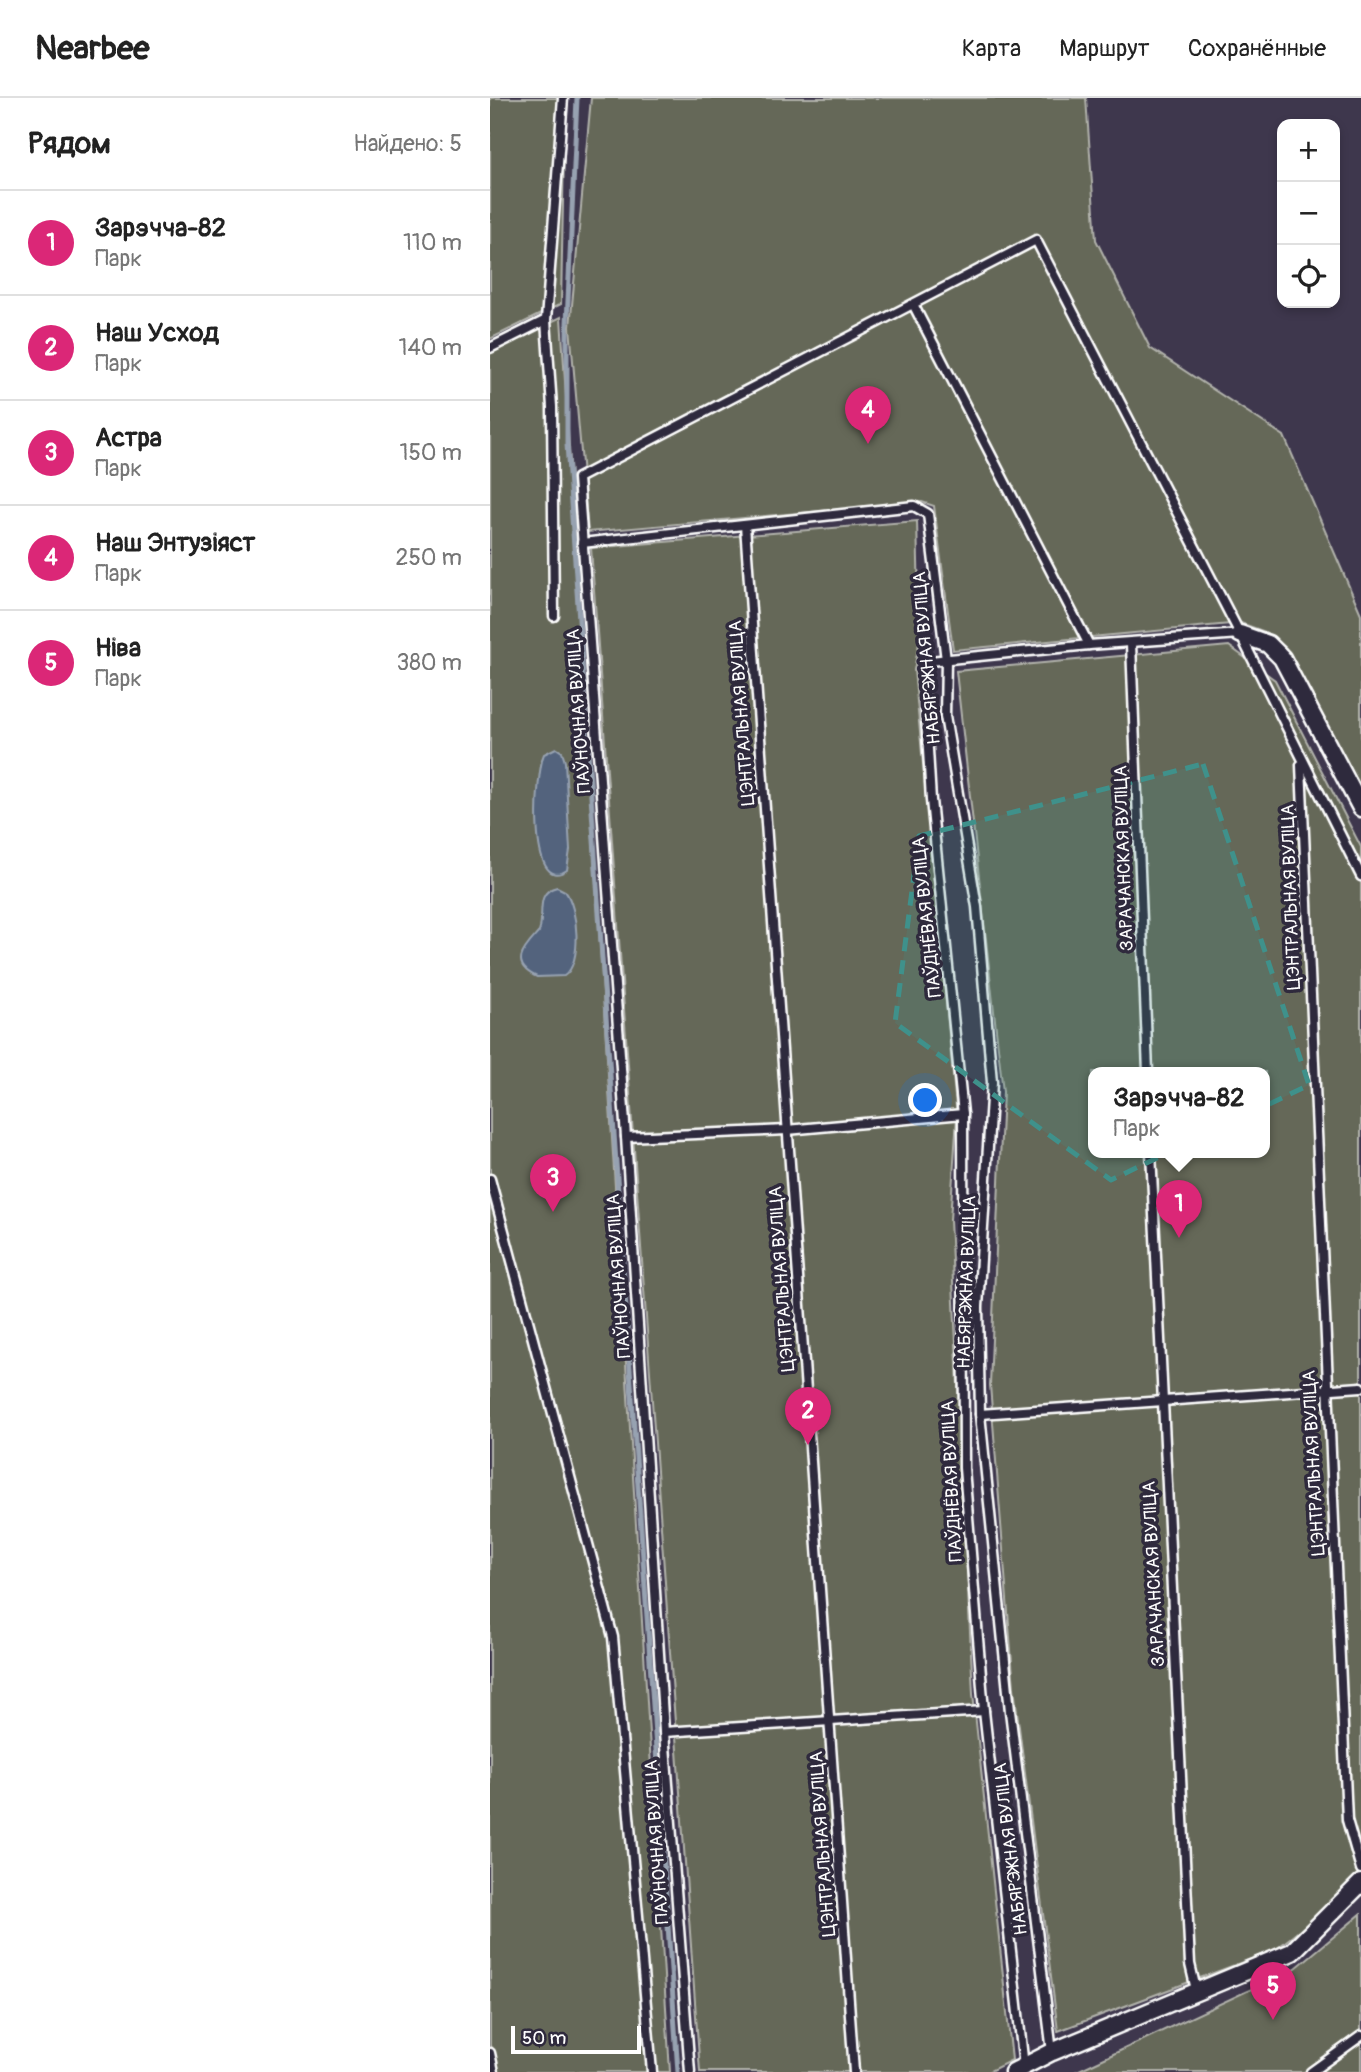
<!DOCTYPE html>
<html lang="ru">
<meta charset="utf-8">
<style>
:root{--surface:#fff;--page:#f2f2f2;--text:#222;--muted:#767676;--line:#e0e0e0;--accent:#db2777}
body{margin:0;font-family:Pangolin,sans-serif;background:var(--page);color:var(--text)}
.controls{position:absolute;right:21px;top:21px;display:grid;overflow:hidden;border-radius:14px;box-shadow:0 4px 10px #0003}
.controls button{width:63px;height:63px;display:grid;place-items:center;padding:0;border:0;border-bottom:2px solid var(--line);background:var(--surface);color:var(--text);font:35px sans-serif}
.scale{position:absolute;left:21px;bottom:18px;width:130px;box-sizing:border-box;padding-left:7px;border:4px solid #fff;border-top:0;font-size:19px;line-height:24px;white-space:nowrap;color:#fff;-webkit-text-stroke:5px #2f2a3d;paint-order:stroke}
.you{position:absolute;left:436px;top:1003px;width:24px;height:24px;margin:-18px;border:5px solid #fff;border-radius:50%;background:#1a73e8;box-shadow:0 0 0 10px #1a73e833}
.badge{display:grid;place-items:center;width:46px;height:46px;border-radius:50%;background:var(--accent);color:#fff;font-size:23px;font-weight:700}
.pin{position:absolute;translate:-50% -58px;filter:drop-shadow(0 2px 4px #0008)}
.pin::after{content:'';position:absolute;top:37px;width:24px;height:21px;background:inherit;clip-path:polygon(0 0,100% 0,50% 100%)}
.popup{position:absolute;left:598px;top:969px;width:182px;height:91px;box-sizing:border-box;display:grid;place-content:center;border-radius:14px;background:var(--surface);filter:drop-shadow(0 2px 5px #0005);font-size:23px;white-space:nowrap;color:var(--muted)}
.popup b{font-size:26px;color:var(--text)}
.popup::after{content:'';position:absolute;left:50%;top:100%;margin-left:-14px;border:14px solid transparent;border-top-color:var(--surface)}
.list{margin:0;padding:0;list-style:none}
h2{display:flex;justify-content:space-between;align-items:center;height:91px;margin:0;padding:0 28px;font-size:30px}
h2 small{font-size:23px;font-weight:400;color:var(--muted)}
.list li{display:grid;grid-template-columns:46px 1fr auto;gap:21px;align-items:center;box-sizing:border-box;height:105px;padding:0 28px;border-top:2px solid var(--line)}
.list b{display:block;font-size:26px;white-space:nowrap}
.list p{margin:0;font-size:23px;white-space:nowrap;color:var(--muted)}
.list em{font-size:23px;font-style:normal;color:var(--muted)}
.icon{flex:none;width:38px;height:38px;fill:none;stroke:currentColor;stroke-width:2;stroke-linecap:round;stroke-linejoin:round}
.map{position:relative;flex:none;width:871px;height:1974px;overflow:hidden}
header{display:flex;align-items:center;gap:42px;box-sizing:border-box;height:98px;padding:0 35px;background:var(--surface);border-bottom:2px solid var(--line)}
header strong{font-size:33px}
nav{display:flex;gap:38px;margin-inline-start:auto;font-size:24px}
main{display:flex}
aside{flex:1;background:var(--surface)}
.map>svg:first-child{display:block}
.green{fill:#656758;stroke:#b2b3ac;stroke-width:2;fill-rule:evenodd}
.water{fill:#52647d;stroke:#97a2b1;stroke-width:2}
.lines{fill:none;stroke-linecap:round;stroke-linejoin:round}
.stream{stroke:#97a2b1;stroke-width:5}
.service-casing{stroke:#fff;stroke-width:13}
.minor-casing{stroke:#fff;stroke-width:21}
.service{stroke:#2f2a3d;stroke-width:8}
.minor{stroke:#2f2a3d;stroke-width:16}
.marked{fill:#3f918b;fill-opacity:0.2;stroke:#3f918b;stroke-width:5;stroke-dasharray:14 9;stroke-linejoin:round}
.labels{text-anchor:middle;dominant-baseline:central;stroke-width:7;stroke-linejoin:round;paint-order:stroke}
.street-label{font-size:18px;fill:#fff;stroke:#2f2a3d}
</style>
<header>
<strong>Nearbee</strong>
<nav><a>Карта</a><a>Маршрут</a><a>Сохранённые</a></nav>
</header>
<main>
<aside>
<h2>Рядом<small>Найдено: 5</small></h2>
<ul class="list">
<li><span class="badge">1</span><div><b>Зарэчча-82</b><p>Парк</p></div><em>110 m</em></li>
<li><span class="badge">2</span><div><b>Наш Усход</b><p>Парк</p></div><em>140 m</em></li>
<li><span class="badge">3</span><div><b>Астра</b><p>Парк</p></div><em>150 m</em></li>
<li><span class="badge">4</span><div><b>Наш Энтузіяст</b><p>Парк</p></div><em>250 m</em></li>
<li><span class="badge">5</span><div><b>Ніва</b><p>Парк</p></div><em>380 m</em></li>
</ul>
</aside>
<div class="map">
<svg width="871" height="1974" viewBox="0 0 871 1974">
<rect width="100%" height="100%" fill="#3e374d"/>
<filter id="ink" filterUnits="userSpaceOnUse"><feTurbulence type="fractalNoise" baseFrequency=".0143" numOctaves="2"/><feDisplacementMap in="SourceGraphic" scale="14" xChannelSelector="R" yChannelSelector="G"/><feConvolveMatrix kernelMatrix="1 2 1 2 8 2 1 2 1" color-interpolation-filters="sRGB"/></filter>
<g filter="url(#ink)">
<g class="green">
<path d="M0 0H75L71 206 0 241Z"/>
<path d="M101 0H596L606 142 660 250 794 338 871 516V697L796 550 775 534 751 525 463 552 444 408 432 404 98 434 80 229Z"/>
<path d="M71 219 180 1974H0V254Z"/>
<path d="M427 423 430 540 424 572 467 1019 460 1122 483 1596 522 1962 498 1974H210L101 450Z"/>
<path d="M739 548 785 582 871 749V1775L836 1811 785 1852 568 1933 524 1590 500 1287 513 994 466 573ZM603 974H775V1054H603Z"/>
<path d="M871 1816V1974H585L806 1870Z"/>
</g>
<g class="water">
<path d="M66 650 72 654 75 664 80 752 77 772C37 799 46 674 54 656Z"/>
<path d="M67 789 75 793C88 809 93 866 74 878L47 879C17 865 36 849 49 834 55 818 44 794 67 789Z"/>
</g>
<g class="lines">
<path class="stream" d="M87 0 77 225V346L188 1974"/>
<defs>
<g id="service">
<path d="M424 208 599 547"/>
<path d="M0 250 56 222"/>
<path d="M255 427 364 1974"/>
<path d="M92 445 424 408 438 416 456 562 455 618 487 809 502 984 488 1209 490 1316 520 1613 562 1954"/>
<path d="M64 518 62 309 56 222 73 0"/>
<path d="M641 546 658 974"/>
<path d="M811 667 857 1722 871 1771"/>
<path d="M136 1039 297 1032 473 1016"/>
<path d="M661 1054 700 1866 707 1896"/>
<path d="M0 1081 123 1539 162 1974"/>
<path d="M490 1316 871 1289"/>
<path d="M174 1634 494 1613"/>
<path d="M0 1955 4 1974"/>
<path d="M534 1969 494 1613 474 1370 473 1016 441 702 433 568 440 563 599 547 750 536"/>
<path d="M200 1974 174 1634 136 1039 88 380 546 142 750 536 871 778"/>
<path d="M821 1974 871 1938"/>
</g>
<g id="minor">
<path d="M750 536 778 546 792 560 871 710"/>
<path d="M523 1974 562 1954 802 1854 871 1785"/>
</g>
</defs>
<use href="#service" class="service-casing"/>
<use href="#minor" class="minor-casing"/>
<use href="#service" class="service"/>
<use href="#minor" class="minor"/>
</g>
</g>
<path class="marked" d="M713 666 819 987 621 1082 405 925 429 738Z"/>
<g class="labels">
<g class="street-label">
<text transform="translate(437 560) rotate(-95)">НАБЯРЭЖНАЯ ВУЛІЦА</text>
<text transform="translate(89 613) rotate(-94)">ПАЎНОЧНАЯ ВУЛІЦА</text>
<text transform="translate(252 615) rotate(-94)">ЦЭНТРАЛЬНАЯ ВУЛІЦА</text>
<text transform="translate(634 760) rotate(-92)">ЗАРАЧАНСКАЯ ВУЛІЦА</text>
<text transform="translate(801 799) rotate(-92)">ЦЭНТРАЛЬНАЯ ВУЛІЦА</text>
<text transform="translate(437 819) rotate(-96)">ПАЎДНЁВАЯ ВУЛІЦА</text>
<text transform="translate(129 1178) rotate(-94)">ПАЎНОЧНАЯ ВУЛІЦА</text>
<text transform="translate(292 1181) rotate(-94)">ЦЭНТРАЛЬНАЯ ВУЛІЦА</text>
<text transform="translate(477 1184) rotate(-88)">НАБЯРЭЖНАЯ ВУЛІЦА</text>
<text transform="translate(824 1365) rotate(-93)">ЦЭНТРАЛЬНАЯ ВУЛІЦА</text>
<text transform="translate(462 1383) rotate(-93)">ПАЎДНЁВАЯ ВУЛІЦА</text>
<text transform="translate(664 1476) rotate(-93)">ЗАРАЧАНСКАЯ ВУЛІЦА</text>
<text transform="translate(167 1744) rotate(-94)">ПАЎНОЧНАЯ ВУЛІЦА</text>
<text transform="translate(333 1746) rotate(-94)">ЦЭНТРАЛЬНАЯ ВУЛІЦА</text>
<text transform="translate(521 1751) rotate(-97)">НАБЯРЭЖНАЯ ВУЛІЦА</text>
</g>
</g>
</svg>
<div class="controls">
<button>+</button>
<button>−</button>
<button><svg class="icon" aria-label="locate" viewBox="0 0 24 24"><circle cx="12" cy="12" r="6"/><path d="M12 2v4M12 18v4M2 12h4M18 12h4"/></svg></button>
</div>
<div class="scale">50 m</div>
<div class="you"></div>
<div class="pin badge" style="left:689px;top:1140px">1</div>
<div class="popup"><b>Зарэчча-82</b>Парк</div>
<div class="pin badge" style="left:318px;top:1347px">2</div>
<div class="pin badge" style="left:63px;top:1114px">3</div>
<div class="pin badge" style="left:378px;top:346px">4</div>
<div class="pin badge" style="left:783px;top:1922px">5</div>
</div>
</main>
